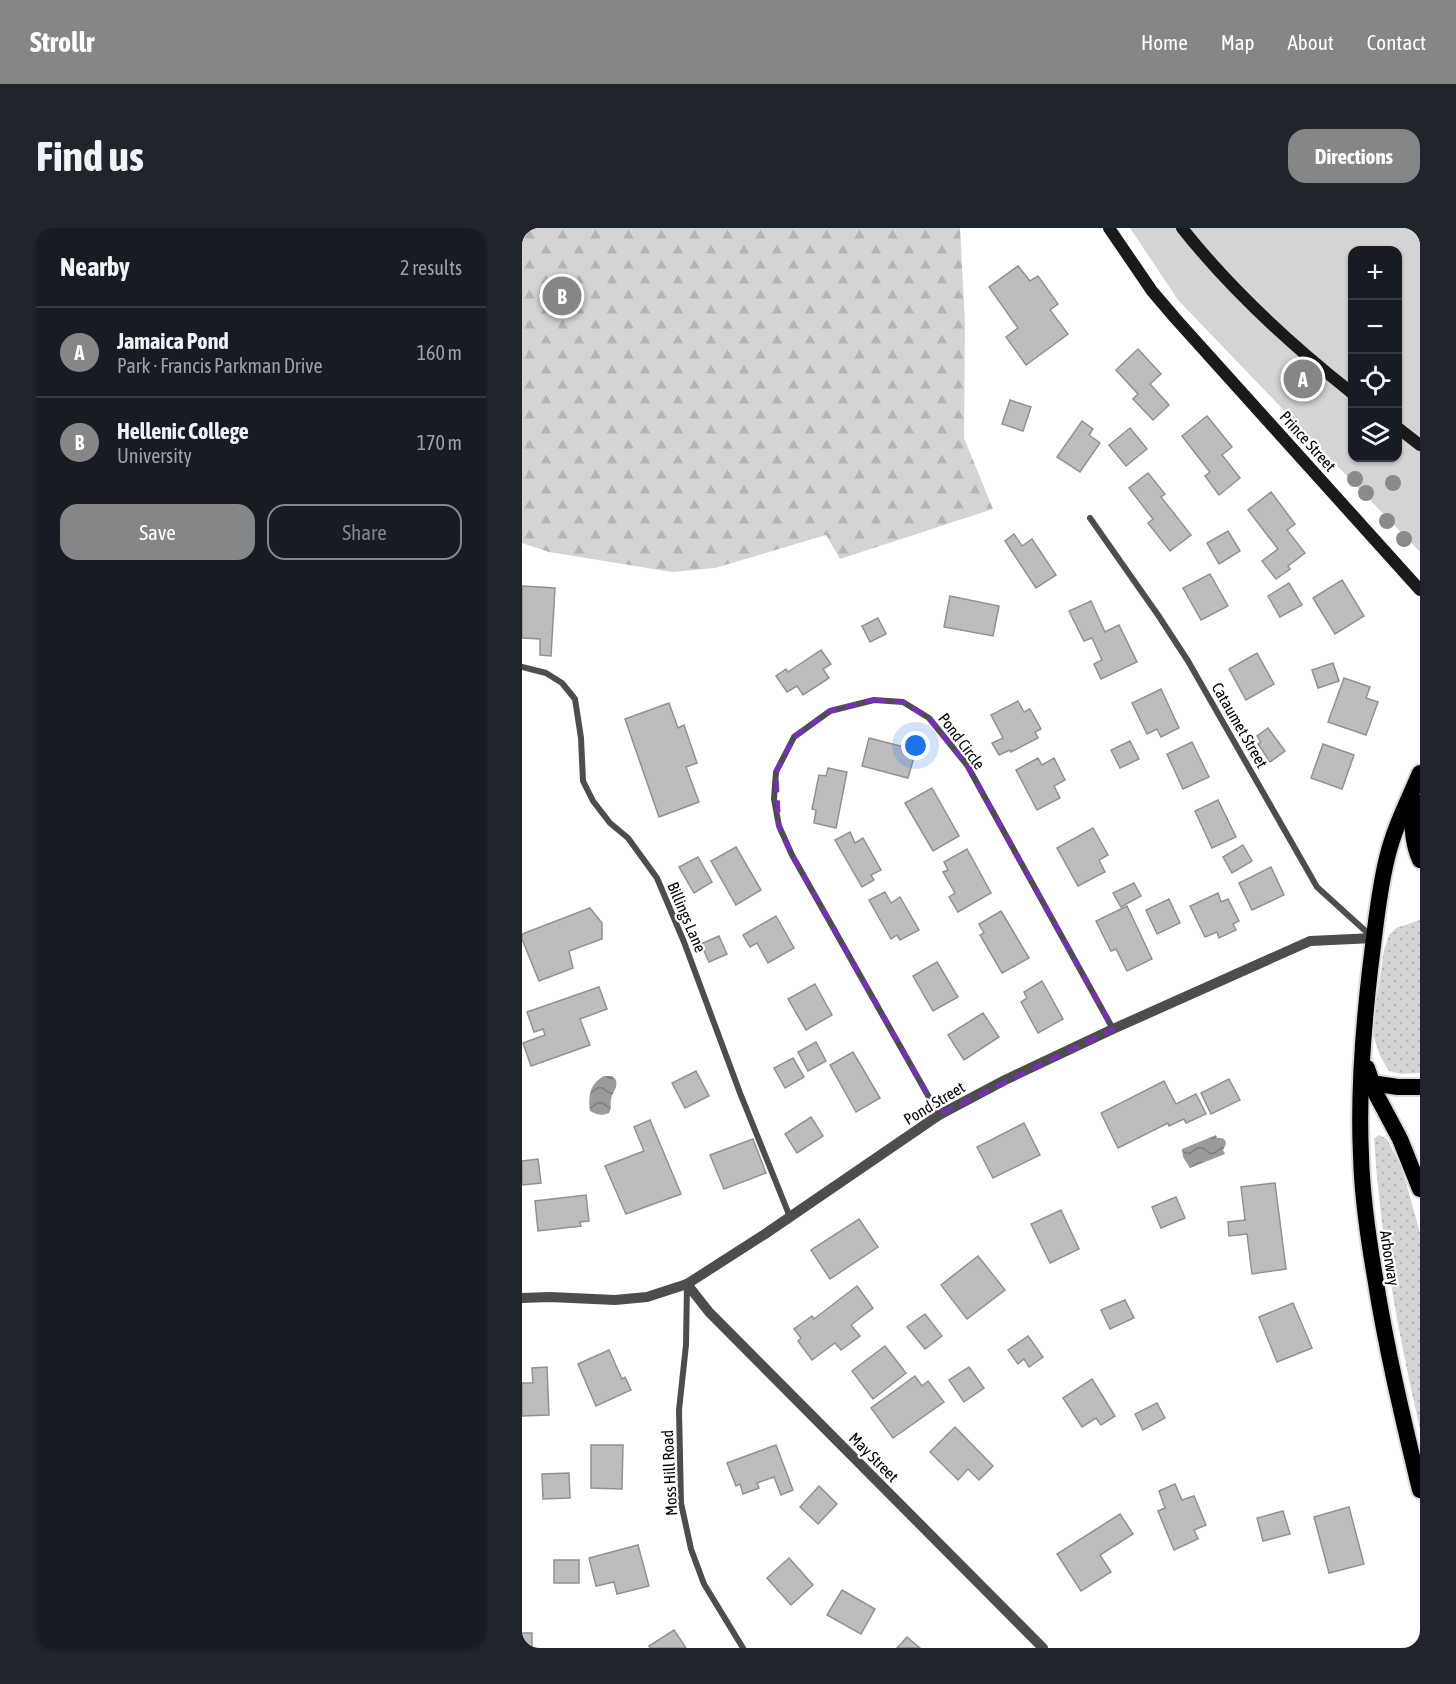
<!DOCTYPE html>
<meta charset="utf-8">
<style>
:root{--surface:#171b24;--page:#20242c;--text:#f1f3f6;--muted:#9ea1a6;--line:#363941;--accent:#858687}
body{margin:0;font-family:"Asap Condensed",sans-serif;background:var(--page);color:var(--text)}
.controls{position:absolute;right:18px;top:18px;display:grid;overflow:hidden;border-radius:12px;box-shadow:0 2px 4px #0004}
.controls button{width:54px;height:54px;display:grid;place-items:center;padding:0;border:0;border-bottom:2px solid var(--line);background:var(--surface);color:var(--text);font:30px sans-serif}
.you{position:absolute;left:394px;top:518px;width:21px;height:21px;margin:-15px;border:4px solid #fff;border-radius:50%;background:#1a73e8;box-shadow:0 0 0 9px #1a73e833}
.badge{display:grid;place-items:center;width:39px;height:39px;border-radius:50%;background:var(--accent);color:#fff;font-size:20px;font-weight:700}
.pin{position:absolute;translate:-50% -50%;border:3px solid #fff;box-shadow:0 2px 6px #0006}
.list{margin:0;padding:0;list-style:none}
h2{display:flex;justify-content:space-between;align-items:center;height:78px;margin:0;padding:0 24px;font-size:26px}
h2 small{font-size:20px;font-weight:400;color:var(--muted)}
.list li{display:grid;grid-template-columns:39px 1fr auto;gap:18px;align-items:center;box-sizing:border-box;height:90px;padding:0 24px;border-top:2px solid var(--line)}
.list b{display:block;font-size:22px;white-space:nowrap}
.list p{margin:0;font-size:20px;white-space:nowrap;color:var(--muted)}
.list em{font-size:20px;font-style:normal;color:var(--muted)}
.actions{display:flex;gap:12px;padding:18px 24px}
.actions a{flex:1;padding:14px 0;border:2px solid var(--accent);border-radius:18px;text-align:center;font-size:21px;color:var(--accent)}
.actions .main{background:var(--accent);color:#fff}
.icon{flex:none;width:33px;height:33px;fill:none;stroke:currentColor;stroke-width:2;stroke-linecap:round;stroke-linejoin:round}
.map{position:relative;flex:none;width:898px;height:1420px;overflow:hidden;border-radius:18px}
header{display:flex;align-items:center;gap:36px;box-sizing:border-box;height:84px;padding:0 30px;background:var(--accent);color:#fff}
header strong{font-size:28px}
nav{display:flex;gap:33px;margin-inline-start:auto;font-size:21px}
.intro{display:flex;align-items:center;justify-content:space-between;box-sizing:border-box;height:144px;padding:0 36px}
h1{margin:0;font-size:42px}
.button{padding:15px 27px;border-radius:18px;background:var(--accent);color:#fff;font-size:21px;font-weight:700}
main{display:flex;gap:36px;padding:0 36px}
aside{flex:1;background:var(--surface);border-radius:18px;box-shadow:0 2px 4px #0004}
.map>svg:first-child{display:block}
.grass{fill:url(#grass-dots)}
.forest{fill:url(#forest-firs)}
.green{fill:#d4d4d4;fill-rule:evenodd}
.water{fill:url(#water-waves)}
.building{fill:#bdbdbd;stroke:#919191;stroke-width:1.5}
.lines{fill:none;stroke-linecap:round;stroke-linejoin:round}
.trunk-casing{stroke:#dbdbdb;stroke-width:20}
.minor{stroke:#4d4d4d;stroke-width:6}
.tertiary{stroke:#4d4d4d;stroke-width:10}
.secondary{stroke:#1a1a1a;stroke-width:12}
.trunk{stroke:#000;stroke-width:16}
.tree{fill:#8a8a8a}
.marked{fill:none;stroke:#7b2cbf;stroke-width:4.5;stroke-dasharray:12 8;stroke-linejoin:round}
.labels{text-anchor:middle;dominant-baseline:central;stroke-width:4.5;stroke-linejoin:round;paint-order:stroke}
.street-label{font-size:16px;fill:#000;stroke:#fff}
</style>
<header>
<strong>Strollr</strong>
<nav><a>Home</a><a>Map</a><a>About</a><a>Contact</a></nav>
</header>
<div class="intro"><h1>Find us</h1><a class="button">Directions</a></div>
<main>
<aside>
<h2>Nearby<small>2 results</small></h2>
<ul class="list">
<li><span class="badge">A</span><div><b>Jamaica Pond</b><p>Park · Francis Parkman Drive</p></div><em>160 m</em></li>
<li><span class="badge">B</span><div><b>Hellenic College</b><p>University</p></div><em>170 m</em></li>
</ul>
<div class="actions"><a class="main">Save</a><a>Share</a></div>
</aside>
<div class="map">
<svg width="898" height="1420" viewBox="0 0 898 1420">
<defs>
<pattern id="grass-dots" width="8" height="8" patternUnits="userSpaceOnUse" patternTransform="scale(1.5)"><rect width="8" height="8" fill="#d4d4d4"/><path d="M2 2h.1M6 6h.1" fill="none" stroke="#b4b4b4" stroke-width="1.8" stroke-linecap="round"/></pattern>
<pattern id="forest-firs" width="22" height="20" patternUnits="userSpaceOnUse" patternTransform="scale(1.5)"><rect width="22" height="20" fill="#d4d4d4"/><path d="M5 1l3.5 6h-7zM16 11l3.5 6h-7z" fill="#b4b4b4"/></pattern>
<pattern id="water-waves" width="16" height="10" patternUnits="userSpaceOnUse" patternTransform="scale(1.5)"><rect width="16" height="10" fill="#9b9b9b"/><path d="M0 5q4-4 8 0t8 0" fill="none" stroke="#7c7c7c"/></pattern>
</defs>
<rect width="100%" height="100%" fill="#fff"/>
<g class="grass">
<path d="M898 692V845L879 846 867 843 858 828 850 803 862 722 867 707 874 700Z"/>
<path d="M857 907 865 911 880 940 898 1005V1201C876 1105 858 1008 852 910Z"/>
</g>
<path class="forest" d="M0 0H438L443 95 442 210 471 281 318 331 304 307 193 340 150 344 27 324 0 315Z"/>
<path class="green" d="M608 0H898V324L656 72ZM830 22H876V230H830Z"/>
<g class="water">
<path d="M82 848H90L94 852C96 860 91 863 89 871 88 877 90 879 87 885 80 888 75 887 68 883 66 867 68 856 82 848Z"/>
<path d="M694 907 695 910H700L703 912 704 916 701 922 703 926 668 940 661 929 660 921Z"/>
</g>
<g class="building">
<path d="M496 38 508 53 516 48 536 76 528 82 546 106 504 137 484 109 496 100 467 59Z"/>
<path d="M616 121 639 146 628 156 647 177 631 192 611 171 616 166 594 142Z"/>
<path d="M488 172 509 179 501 203 480 196Z"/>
<path d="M685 188 710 219 700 227 718 250 697 267 683 248 688 244 660 208Z"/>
<path d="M560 193 571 201 567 207 578 215 558 244 535 229Z"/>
<path d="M608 200 625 221 604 238 587 217Z"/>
<path d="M626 245 643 266 639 269 669 307 648 323 626 295 631 291 607 260Z"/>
<path d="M749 264 773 296 765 302 783 325 766 338 768 341 754 351 740 333 756 321 726 282Z"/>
<path d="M706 303 718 323 697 336 685 315Z"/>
<path d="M492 306 500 318 510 311 534 347 514 360 483 313Z"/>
<path d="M688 346 706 378 679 392 661 360Z"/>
<path d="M820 352 842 388 813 406 791 370Z"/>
<path d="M767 355 780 377 758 389 746 368Z"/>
<path d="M0 358 33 360 29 428 18 427V411L0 410Z"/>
<path d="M428 368 477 378 471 408 422 399Z"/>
<path d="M569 373 583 404 597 397 615 434 579 451 572 436 580 432 570 410 562 413 547 383Z"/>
<path d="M356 390 364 406 348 414 340 398Z"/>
<path d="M299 422 309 436 301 441 307 450 281 467 275 458 265 464 254 448 264 441 266 444Z"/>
<path d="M735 425 752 456 724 472 707 441Z"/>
<path d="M811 435 817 453 796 460 790 442Z"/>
<path d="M822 450 848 459 844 470 856 474 844 507 806 494Z"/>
<path d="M639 461 657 500 639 509 635 501 625 506 610 475Z"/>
<path d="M496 473 502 484 508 481 519 501 513 504 516 510 489 524 488 522 477 527 470 515 481 510 469 487Z"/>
<path d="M147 475 156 500 162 497 175 535 164 539 177 574 137 589 103 491Z"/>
<path d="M746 500 763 523 748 534 736 516 739 514 735 508Z"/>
<path d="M347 510 394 522 386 550 340 538Z"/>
<path d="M608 513 617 531 598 540 589 522Z"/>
<path d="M670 514 687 549 661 561 645 526Z"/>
<path d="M801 516 832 527 820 561 789 550Z"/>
<path d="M516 530 520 537 532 530 543 552 532 558 538 570 515 582 494 542Z"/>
<path d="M306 540 325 544 314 600 292 595 294 582 290 581 297 547 304 548Z"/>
<path d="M410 560 437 608 411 623 383 575Z"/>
<path d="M696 572 714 609 690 620 673 583Z"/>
<path d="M571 600 586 627 577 632 583 644 556 658 535 620Z"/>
<path d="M328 604 333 615 341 610 359 642 349 647 352 652 340 659 313 612Z"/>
<path d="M721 617 730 633 710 645 701 629Z"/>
<path d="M214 619 239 662 214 677 189 633Z"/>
<path d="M445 621 469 665 436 684 427 669 433 665 421 644 426 642 422 634Z"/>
<path d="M176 629 190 654 172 665 157 639Z"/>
<path d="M749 639 762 667 730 682 717 655Z"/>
<path d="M612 655 619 668 599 679 591 665Z"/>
<path d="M363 664 369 675 378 669 397 702 378 712 375 707 369 711 347 672Z"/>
<path d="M696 665 699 674 706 671 717 693 711 696 714 702 697 710 695 704 683 709 668 678Z"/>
<path d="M647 671 658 695 635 706 624 682Z"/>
<path d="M605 678 630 731 605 743 594 721 589 723 574 693Z"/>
<path d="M68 680 80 695V711L47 723 51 740 17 753 0 711V706Z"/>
<path d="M479 683 507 730 480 745 458 707 462 705 457 696Z"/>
<path d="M254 688 272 720 246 735 235 715 228 719 221 707Z"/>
<path d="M197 708 205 726 187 734 179 716Z"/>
<path d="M415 734 436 769 411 783 391 748Z"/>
<path d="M520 753 541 791 516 805 499 774 505 770 502 764Z"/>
<path d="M293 756 310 787 284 802 266 771Z"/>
<path d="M77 759 85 781 58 791 68 817 9 838 1 815 23 807 21 801 12 804 5 784Z"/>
<path d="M461 785 477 809 442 832 426 807Z"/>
<path d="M294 814 304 833 286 843 276 824Z"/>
<path d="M331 824 358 870 334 884 308 837Z"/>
<path d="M271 830 282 849 263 860 252 840Z"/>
<path d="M174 843 187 868 163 880 150 855Z"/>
<path d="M707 851 718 872 689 886 679 865Z"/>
<path d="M642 853 654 876 674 866 684 886 664 895 662 891 647 898 646 895 596 920 579 885Z"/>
<path d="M289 889 301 908 275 925 263 906Z"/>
<path d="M128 892 159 966 104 986 83 938 122 923 112 899Z"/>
<path d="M502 895 518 927 471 950 455 919Z"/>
<path d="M231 911 244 945 202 961 188 927Z"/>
<path d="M16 931 19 955 0 957V933Z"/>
<path d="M753 955 764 1041 730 1046 725 1006 707 1008 706 994 723 992 719 959Z"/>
<path d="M64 967 67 993 58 994 59 998 16 1003 13 973Z"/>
<path d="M654 969 663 990 639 1000 630 979Z"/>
<path d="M539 982 557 1021 528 1035 509 996Z"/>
<path d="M337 991 356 1019 308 1051 289 1022Z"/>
<path d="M456 1028 483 1062 445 1091 419 1057Z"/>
<path d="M335 1058 351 1080 329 1097 338 1108 319 1122 313 1115 290 1132 276 1113 279 1110 272 1101 290 1088 292 1091Z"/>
<path d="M603 1072 612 1090 588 1101 579 1082Z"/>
<path d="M771 1075 790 1120 755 1134 737 1089Z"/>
<path d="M403 1086 420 1108 403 1121 385 1099Z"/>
<path d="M506 1108 521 1129 507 1139 502 1131 496 1136 486 1122Z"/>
<path d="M363 1118 384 1145 351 1171 330 1143Z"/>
<path d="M87 1122 100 1151 103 1149 109 1162 74 1178 56 1136Z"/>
<path d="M25 1139 27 1187 0 1188V1155H11L10 1140Z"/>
<path d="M447 1139 462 1160 442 1174 427 1152Z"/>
<path d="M393 1148 400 1158 406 1153 422 1174 371 1210 349 1180Z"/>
<path d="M570 1151 593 1188 579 1197 574 1190 560 1199 541 1170Z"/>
<path d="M635 1175 643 1190 621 1202 613 1186Z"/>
<path d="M433 1199 471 1238 457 1252 446 1241 436 1252 408 1224Z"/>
<path d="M69 1217H101L100 1261 69 1260Z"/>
<path d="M254 1217 271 1262 259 1267 252 1249 235 1255 237 1260 221 1266 218 1256 214 1258 205 1235Z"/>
<path d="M47 1245 48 1270 21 1271 20 1246Z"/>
<path d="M653 1256 660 1272 672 1268 684 1297 672 1302 676 1311 652 1322 636 1283 643 1280 637 1263Z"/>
<path d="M297 1258 315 1276 296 1296 278 1279Z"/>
<path d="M827 1279 842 1336 807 1345 792 1289Z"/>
<path d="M761 1283 768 1306 741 1313 735 1290Z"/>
<path d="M598 1286 611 1306 578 1327 589 1344 559 1363 535 1326Z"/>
<path d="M116 1317 127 1358 95 1366 92 1354 74 1358 67 1330Z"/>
<path d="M267 1330 291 1357 269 1377 245 1350Z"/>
<rect x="32" y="1332" width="25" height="23"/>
<path d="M320 1362 353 1381 339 1406 305 1387Z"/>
<path d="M152 1402 164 1420H128L127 1418Z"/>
<rect x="0" y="1405" width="10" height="15"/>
<path d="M385 1409 398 1420H375Z"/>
</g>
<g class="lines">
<defs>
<g id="trunk">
<path d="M898 545C886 573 872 600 865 630 856 666 853 704 848 742 841 803 836 866 839 927 840 968 846 1009 853 1049 864 1120 881 1191 898 1262"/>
<path d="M891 571C890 592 889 612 898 632"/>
<path d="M845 840 854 866 878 911 898 961"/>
<path d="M849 855 876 859H898"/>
</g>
</defs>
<use href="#trunk" class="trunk-casing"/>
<g class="minor">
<path d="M568 290 636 387 666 433 795 659 849 708"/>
<path d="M0 439 24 445 40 455 53 471 59 510 61 553 71 573 88 595 106 610 135 650 162 714 218 865 268 989"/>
<path d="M417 887 270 627 257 598 252 571 254 544 272 509 308 483 352 472 381 474 407 490 445 537 591 801"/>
<path d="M165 1057 164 1117 157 1182 159 1275 169 1321 182 1356 221 1420"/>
</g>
<g class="tertiary">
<path d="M165 1056 187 1084 521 1420"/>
<path d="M0 1070 28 1069 93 1072 125 1069 165 1056 243 1006 417 887 483 852 591 801 788 713 852 710"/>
</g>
<g class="secondary">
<path d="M587 0 630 63 653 90 898 362"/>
<path d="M660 0C710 63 768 116 830 165"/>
<path d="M876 200 898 217"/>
</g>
<use href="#trunk" class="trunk"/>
</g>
<g class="tree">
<circle cx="833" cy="251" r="8"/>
<circle cx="871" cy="255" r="8"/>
<circle cx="844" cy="265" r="8"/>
<circle cx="865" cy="293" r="8"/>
<circle cx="882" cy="311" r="8"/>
</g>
<path class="marked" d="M352 472 381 474 407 490 445 537 591 801 417 887 270 627 257 598 254 544 272 509 308 483Z"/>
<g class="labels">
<g class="street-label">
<text transform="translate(786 213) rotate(48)">Prince Street</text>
<text transform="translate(718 497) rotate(60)">Cataumet Street</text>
<text transform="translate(440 513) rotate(53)">Pond Circle</text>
<text transform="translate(165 689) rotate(67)">Billings Lane</text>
<text transform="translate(412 875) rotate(-31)">Pond Street</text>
<text transform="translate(868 1030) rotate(81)">Arborway</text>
<text transform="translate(352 1229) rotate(45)">May Street</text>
<text transform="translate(147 1245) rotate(-93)">Moss Hill Road</text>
</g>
</g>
</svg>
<div class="controls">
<button>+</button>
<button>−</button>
<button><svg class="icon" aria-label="locate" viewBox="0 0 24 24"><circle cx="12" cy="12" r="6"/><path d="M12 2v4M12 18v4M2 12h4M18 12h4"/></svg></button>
<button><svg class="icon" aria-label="layers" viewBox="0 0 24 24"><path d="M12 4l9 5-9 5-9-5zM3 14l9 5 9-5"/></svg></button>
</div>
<div class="you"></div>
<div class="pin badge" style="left:781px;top:151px">A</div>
<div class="pin badge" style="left:40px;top:68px">B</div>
</div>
</main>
